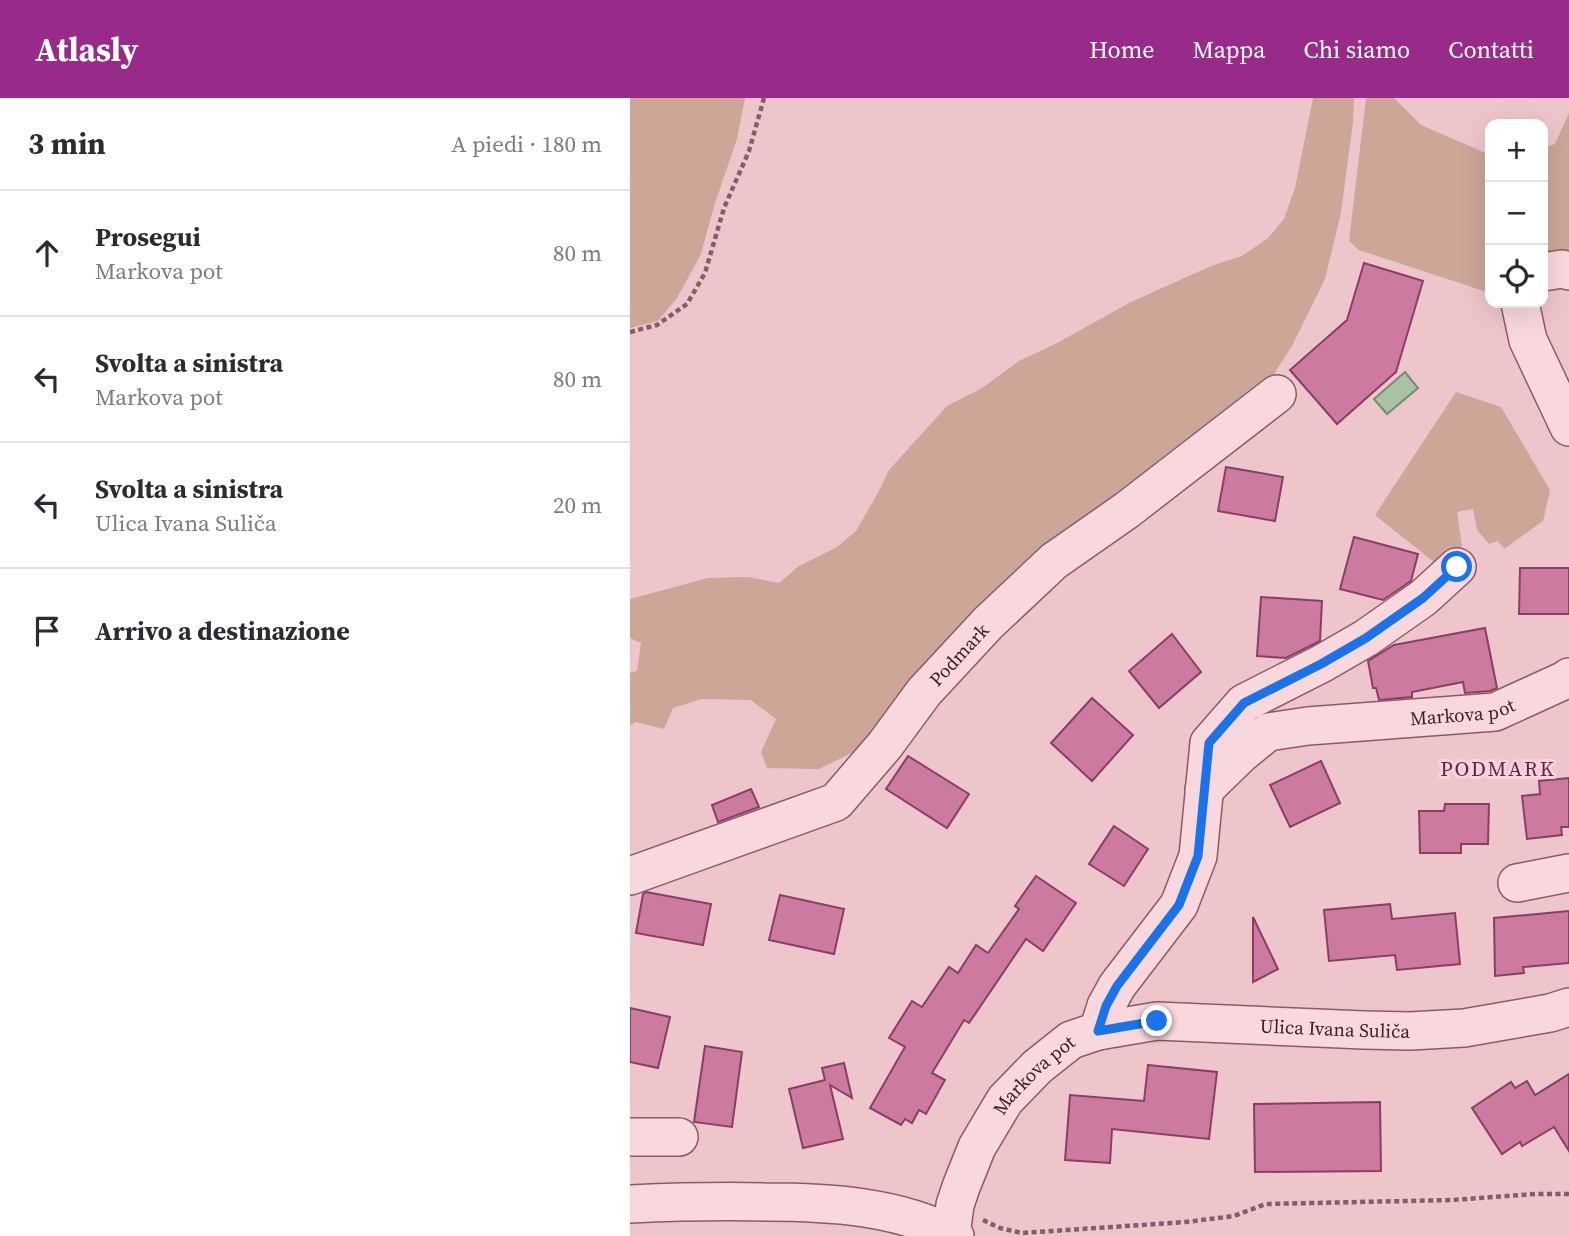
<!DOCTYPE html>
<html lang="it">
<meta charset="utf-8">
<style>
:root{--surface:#fff;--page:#f2f2f3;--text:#2b2b33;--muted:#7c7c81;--line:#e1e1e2;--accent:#982b8a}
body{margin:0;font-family:"Source Serif 4",serif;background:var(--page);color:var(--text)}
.controls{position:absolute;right:21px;top:21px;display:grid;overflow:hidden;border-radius:14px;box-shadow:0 7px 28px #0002}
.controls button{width:63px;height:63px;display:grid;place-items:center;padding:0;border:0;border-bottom:2px solid var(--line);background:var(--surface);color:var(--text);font:35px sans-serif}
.stop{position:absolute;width:21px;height:21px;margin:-16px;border:5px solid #1a73e8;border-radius:50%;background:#fff}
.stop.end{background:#1a73e8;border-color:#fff;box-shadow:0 2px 7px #0008}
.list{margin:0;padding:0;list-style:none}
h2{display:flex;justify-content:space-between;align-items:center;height:91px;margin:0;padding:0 28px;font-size:30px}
h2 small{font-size:23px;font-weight:400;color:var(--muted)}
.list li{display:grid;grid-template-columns:46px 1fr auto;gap:21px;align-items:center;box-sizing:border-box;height:126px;padding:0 28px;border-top:2px solid var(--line)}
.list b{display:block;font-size:26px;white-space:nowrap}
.list p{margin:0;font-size:23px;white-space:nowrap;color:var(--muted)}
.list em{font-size:23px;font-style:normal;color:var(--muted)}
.icon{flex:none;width:38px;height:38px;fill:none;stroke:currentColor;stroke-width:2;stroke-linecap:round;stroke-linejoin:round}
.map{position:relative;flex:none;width:939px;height:1138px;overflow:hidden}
header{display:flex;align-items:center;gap:42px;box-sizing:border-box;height:98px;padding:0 35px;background:var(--accent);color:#fff}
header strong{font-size:33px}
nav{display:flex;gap:38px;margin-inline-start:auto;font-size:24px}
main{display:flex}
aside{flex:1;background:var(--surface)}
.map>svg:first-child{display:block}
.green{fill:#cda698}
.water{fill:#abc1a6;stroke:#71906d;stroke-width:2}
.building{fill:#cc7a9f;stroke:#884062;stroke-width:2}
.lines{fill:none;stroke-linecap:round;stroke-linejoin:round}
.minor-casing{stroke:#895b6a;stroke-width:40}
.path{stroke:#895b6a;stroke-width:4.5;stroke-dasharray:5 3.5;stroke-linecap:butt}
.minor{stroke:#f9d8dd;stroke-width:37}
.route{stroke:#1a73e8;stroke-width:9}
.labels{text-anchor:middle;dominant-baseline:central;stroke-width:6;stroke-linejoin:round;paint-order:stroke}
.street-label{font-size:19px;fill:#391f29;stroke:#f6d4d9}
.neighbourhood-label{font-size:21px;letter-spacing:2px;fill:#661e4d;stroke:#f6d4d9}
</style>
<header>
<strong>Atlasly</strong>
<nav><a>Home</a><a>Mappa</a><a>Chi siamo</a><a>Contatti</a></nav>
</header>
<main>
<aside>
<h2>3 min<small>A piedi · 180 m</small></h2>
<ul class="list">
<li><svg class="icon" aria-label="ahead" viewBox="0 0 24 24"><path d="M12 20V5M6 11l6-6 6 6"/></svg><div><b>Prosegui</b><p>Markova pot</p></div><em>80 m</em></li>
<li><svg class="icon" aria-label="left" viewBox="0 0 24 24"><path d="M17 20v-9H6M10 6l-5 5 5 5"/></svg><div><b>Svolta a sinistra</b><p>Markova pot</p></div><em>80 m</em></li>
<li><svg class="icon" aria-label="left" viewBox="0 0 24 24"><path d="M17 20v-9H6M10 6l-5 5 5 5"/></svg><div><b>Svolta a sinistra</b><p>Ulica Ivana Suliča</p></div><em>20 m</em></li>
<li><svg class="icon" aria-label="arrive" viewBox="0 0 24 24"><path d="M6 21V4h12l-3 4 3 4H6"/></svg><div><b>Arrivo a destinazione</b></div></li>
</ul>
</aside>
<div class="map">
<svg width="939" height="1138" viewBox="0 0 939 1138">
<rect width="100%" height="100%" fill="#eec5cb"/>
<g class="green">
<path d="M0 0H115L107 41 85 105 71 156 47 200 28 223 0 230Z"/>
<path d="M683 0H724L723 24 711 115 695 181 663 246 634 292 230 651 189 671 137 670 131 654 146 621 121 602 71 601 43 610 34 631 6 624 0 627V575L7 573 11 545 0 540V501L78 480 118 479 149 485 169 468 207 449 226 433 250 391 259 372 317 308 352 290 389 263 427 245 501 204 581 168 612 158 638 140 654 121 665 90Z"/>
<path d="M736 0H764L791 27 860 57V195L729 152 719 143Z"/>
<path d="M939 15V169L913 174V50L925 46Z"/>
<path d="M826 294 871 309 920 392 913 423 874 451 868 443 859 446 847 432 843 411 827 414 832 448 804 464 745 417Z"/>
</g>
<path class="water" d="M775 274 788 290 757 316 744 301Z"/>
<g class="building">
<path d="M734 165 793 183 766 274 707 326 660 272 717 222Z"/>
<path d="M596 369 653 379 645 423 588 413Z"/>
<path d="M724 439 788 456 781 483 753 502 710 491Z"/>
<path d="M890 470H939V516H889Z"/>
<path d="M631 499 692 503 690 543 656 560 627 558Z"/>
<path d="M855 530 867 590 860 593 835 595 833 584 782 594V599L749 602 746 590H743L738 563 764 547Z"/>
<path d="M542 536 571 574 529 610 499 573Z"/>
<path d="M462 600 503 637 462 683 421 645Z"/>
<path d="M278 658 339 696 317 730 256 691Z"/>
<path d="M691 663 710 705 660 729 640 687Z"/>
<path d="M939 680V729H931L932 737 897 741 892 698 910 696 909 683Z"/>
<path d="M121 691 129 709 88 724 82 707Z"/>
<path d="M815 706H859L858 746H831V755H790L789 713H814Z"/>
<path d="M484 728 518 751 494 788 459 766Z"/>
<path d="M406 778 446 805 413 853 396 841 339 925 334 922 302 975 315 982 296 1016 289 1012 282 1025 275 1021 271 1027 240 1010 275 949 259 940 282 903 292 909 319 869 328 875 346 847 358 855 389 811 385 808Z"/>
<path d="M16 794 81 806 73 847 6 835 13 796Z"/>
<path d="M150 797 214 811 204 856 139 842Z"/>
<path d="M760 806 762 821 825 815 830 866 767 872 765 857 699 863 694 812Z"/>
<path d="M939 813V865L893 869 894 875 865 878 864 820Z"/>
<path d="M623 819 648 871 623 884Z"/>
<path d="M0 910 40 919 28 970 0 964Z"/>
<path d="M75 948 112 954 102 1029 64 1024Z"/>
<path d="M214 965 222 1000 200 987 213 1041 173 1050 159 991 195 982 192 970Z"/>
<path d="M518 967 587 974 579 1041 482 1031 480 1065 435 1062 440 997 514 1003Z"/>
<path d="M939 976V1053L924 1029 892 1048 890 1044 872 1056 842 1010 881 984 885 990 897 983 905 997Z"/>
<path d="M750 1004 751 1073 625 1074 624 1006Z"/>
</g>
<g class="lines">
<defs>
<g id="minor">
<path d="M913 174 932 171 939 173"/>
<path d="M890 205 898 242 939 329"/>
<path id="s1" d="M574 692 611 656 638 634 678 628 865 614 935 582 939 579"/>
<path id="s2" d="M0 778 206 704 255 647 294 594 358 525 424 463 497 412 647 296"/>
<path d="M887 785 939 775"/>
<path id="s3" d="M468 933 527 923 734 932 780 933 834 930 920 915 939 909"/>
<path d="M0 1039H49"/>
<path d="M0 1106C45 1104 90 1103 135 1104 199 1104 268 1108 325 1138"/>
<path id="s4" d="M321 1136 325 1107 331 1089 347 1049 375 1002 407 969 441 942 468 933 476 908 487 888 549 807 568 758 579 645 614 605 691 566 736 540 793 500 827 469"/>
</g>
</defs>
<use href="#minor" class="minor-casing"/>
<g class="path">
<path d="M0 234 27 227 57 206 75 175 94 110 119 53 134 0"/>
<path d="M353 1122 370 1130 392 1135 556 1124 604 1118 636 1106 822 1102 905 1096H939"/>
</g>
<use href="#minor" class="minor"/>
</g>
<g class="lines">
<path class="route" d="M527 923 468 933 476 908 487 888 549 807 568 758 579 645 614 605 691 566 736 540 793 500 827 469"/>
</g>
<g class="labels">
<g class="street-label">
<text stroke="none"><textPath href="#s2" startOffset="411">Podmark</textPath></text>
<text stroke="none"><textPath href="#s1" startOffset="282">Markova pot</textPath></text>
<text stroke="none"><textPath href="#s3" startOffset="238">Ulica Ivana Suliča</textPath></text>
<text stroke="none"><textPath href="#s4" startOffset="184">Markova pot</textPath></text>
</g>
<g class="neighbourhood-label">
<text x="868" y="670">PODMARK</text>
</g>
</g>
</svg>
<div class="controls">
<button>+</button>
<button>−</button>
<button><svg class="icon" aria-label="locate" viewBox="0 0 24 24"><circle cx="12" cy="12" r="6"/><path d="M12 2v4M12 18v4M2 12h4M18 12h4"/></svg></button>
</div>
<div class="stop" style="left:827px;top:469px"></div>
<div class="stop end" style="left:527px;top:923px"></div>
</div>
</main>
